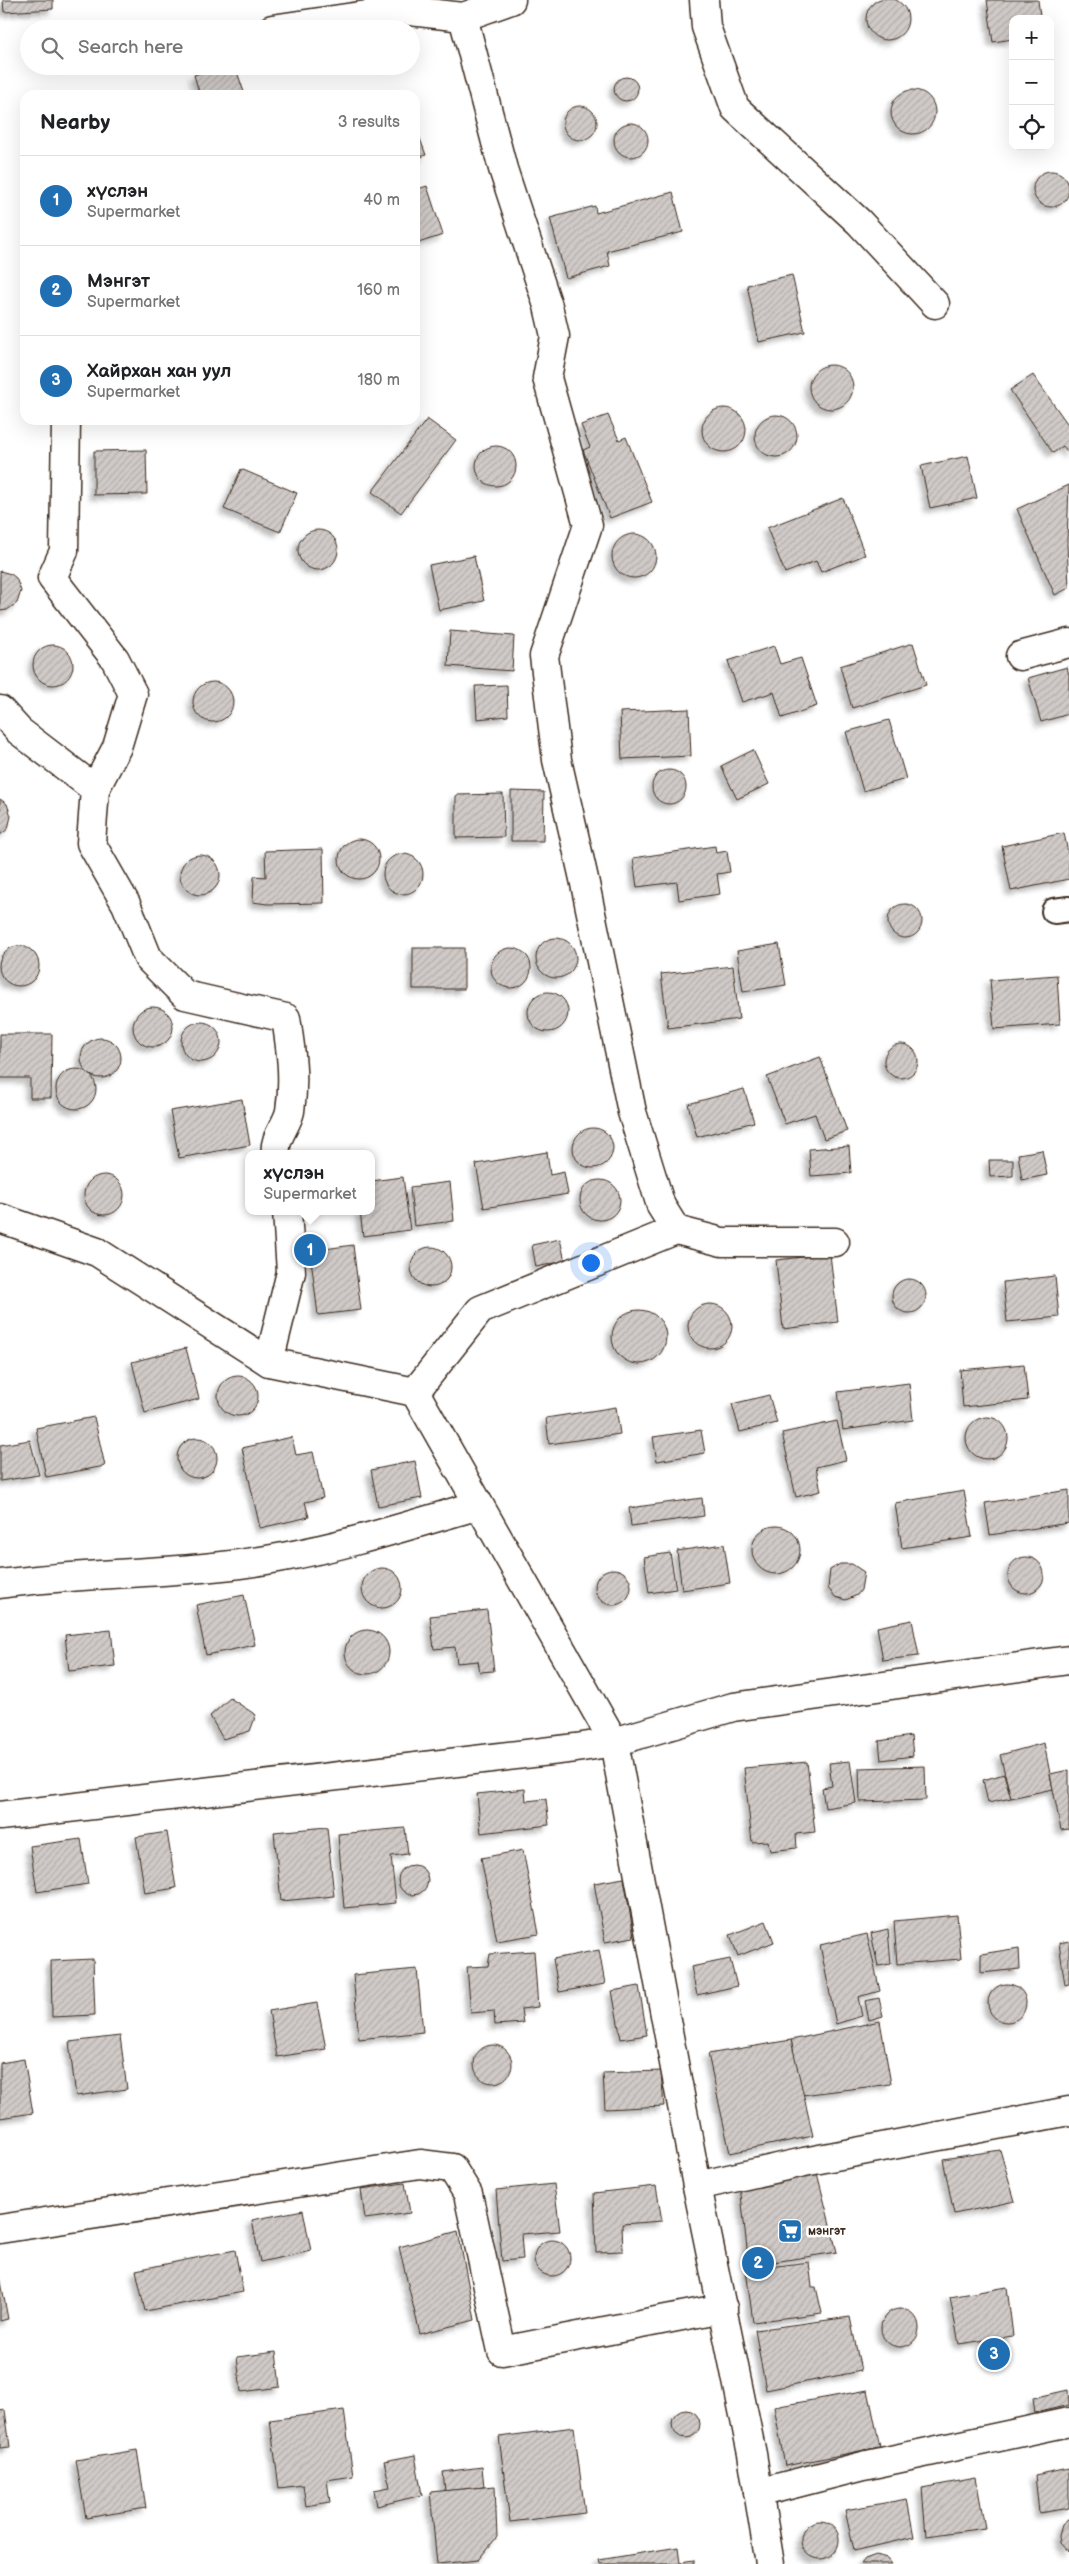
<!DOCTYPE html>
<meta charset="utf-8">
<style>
:root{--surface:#fff;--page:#f6f6f6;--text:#202124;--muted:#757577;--line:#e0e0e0;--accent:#1f6fb2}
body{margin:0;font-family:"Balsamiq Sans",sans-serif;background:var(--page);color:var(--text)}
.controls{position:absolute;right:15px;top:15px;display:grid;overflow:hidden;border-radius:10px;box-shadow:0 5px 20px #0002}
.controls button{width:45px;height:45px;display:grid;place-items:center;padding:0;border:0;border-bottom:1px solid var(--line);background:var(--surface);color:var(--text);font:25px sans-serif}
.you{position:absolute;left:590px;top:1262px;width:18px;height:18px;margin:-12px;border:4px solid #fff;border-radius:50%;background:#1a73e8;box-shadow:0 0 0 8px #1a73e833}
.badge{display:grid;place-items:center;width:32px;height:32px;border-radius:50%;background:var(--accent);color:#fff;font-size:16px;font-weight:700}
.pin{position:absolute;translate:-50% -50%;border:2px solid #fff;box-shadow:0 1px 5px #0006}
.popup{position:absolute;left:245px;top:1150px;width:130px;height:65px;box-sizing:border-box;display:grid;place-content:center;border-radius:10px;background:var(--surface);filter:drop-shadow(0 1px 4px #0005);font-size:16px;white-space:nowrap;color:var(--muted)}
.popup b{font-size:19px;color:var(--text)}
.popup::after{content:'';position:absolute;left:50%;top:100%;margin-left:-10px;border:10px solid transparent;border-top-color:var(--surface)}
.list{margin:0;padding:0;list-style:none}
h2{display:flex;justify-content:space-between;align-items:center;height:65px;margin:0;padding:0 20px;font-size:21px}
h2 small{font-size:16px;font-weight:400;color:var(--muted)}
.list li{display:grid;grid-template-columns:32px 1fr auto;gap:15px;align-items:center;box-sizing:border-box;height:90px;padding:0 20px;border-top:1px solid var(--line)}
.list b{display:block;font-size:19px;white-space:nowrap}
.list p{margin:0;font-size:16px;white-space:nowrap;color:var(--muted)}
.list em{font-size:16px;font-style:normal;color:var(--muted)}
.icon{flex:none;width:28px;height:28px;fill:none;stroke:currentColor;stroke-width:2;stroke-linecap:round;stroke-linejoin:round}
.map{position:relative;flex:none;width:1069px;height:2564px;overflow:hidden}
.search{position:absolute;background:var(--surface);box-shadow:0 5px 20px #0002;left:20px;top:20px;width:400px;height:55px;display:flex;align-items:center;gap:12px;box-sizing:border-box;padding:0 18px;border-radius:28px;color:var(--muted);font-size:19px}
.panel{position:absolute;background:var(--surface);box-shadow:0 5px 20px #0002;left:20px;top:90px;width:400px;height:335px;border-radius:15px}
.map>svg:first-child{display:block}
.building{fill:url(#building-hatch);stroke:#3b2a1e;filter:url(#shadow)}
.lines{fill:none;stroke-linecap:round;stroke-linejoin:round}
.service-casing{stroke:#3b2a1e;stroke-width:28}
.minor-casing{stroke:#3b2a1e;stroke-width:31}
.service{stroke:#fff;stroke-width:24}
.minor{stroke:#fff;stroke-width:28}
.labels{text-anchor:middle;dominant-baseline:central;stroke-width:5;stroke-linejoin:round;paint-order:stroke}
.poi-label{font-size:12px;font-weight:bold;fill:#3b2a1e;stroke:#fff;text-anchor:start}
</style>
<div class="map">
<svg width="1069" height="2564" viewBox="0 0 1069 2564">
<defs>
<pattern id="building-hatch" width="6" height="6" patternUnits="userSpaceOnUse" patternTransform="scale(1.25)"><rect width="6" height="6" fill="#cfcac7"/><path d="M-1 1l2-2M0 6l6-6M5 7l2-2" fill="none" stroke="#b3aeaa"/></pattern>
<filter id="shadow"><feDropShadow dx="-4.5" dy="4.5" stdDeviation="2.5" flood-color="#0004"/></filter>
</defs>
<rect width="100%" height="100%" fill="#fff"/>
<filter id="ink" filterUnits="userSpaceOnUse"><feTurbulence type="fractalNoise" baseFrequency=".02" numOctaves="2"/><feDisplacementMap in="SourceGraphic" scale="10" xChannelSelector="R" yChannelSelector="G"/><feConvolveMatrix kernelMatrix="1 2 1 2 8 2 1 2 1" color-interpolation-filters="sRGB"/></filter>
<g filter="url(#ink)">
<g class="building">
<circle cx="887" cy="19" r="21"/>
<path d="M3 0H53V9L4 12Z"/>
<path d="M987 0H1038L1040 16 1013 19V39L993 42Z"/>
<path d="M220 66H235L245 95H200L194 75Z"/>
<circle cx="626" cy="89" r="12"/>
<circle cx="913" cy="112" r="22"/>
<circle cx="580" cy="123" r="17"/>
<circle cx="631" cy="140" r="17"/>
<path d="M415 125 426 155 415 159Z"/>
<circle cx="1051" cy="189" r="18"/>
<path d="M427 186 443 235 415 244V190Z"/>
<path d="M673 192 683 232 607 251 610 266 566 278 550 218 595 206 596 213Z"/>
<path d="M792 275 805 332 759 342 747 285Z"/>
<circle cx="831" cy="387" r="22"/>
<path d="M1033 375 1069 426V454L1063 446 1053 453 1010 390Z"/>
<circle cx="724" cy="430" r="22"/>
<circle cx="776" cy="436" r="21"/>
<path d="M608 415 619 440 626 437 652 502 610 518 583 450 590 447 581 425Z"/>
<path d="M427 419 456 440 401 513 372 492Z"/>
<circle cx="496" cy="466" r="20"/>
<path d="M146 450 147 494 94 495V451Z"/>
<path d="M968 456 977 498 930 508 921 466Z"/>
<path d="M241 469 297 493 280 532 224 509Z"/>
<path d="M1069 485 1067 543 1069 588 1055 595 1017 509Z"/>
<path d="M843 498 865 555 821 572 816 561 785 573 767 528Z"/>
<circle cx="318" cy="550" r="20"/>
<circle cx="634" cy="556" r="22"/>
<path d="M474 556 484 601 439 610 429 565Z"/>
<path d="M0 571 11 574 16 578 21 591 17 603 7 610 0 611Z"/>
<path d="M450 631 514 636 512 671 448 666Z"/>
<path d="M913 643 926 685 852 708 840 666Z"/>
<circle cx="53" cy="665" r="20"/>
<path d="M774 646 780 664 801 658 817 706 782 718 774 692 742 702 728 661Z"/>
<path d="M1067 667 1069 675V714L1041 722 1028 678Z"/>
<circle cx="213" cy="702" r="20"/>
<path d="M507 685 508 716 477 719 475 686Z"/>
<path d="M689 709 691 756 622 759 620 712Z"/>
<path d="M889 720 906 779 863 791 846 732Z"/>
<path d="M753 750 769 784 737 799 721 766Z"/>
<circle cx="669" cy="787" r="17"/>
<path d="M511 791 544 792 543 841H511Z"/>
<path d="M503 794 504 837 456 838V795Z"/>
<path d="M0 799 7 804 11 816 8 829 0 835Z"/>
<path d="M1064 833 1069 858V879L1011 891 1002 846Z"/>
<circle cx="359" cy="859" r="20"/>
<path d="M715 846 716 853 727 851 730 872 717 874 720 894 679 900 677 882 637 887 633 858Z"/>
<path d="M323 849 324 903 267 904 253 902 254 876 266 877 265 851Z"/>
<circle cx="403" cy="874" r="20"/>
<circle cx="200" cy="875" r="20"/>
<circle cx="905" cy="921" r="17"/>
<circle cx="556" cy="958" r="20"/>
<path d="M779 944 786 985 743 992 737 951Z"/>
<circle cx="19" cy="966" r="20"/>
<rect x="413" y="948" width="51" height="41"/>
<circle cx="511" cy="968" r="20"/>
<path d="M733 966 739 1019 668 1028 661 974Z"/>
<path d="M1057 975 1060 1024 994 1029 990 980Z"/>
<circle cx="548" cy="1012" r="20"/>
<circle cx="153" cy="1027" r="20"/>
<circle cx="201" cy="1042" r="20"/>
<path d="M0 1034H52L51 1098H30V1078H0Z"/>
<circle cx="101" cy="1058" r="20"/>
<circle cx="901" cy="1061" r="17"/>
<path d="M820 1057 847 1131 824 1139 815 1114 785 1124 767 1077Z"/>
<circle cx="76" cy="1089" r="20"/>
<path d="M744 1089 754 1122 697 1137 688 1104Z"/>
<path d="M242 1099 250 1145 179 1158 170 1111Z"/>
<circle cx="593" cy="1148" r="20"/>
<path d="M849 1146 851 1173 811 1176 809 1149Z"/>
<path d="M1042 1150 1047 1175 1022 1180 1018 1154Z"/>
<path d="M547 1152 550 1175 564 1172 568 1194 484 1208 476 1164Z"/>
<path d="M989 1160H1013V1176L990 1177Z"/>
<circle cx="104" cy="1195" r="20"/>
<path d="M403 1177 410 1230 363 1236 360 1211H371V1181Z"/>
<circle cx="600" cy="1200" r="20"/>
<path d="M450 1182 454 1221 414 1226 410 1187Z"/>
<path d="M560 1239 565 1261 536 1267 532 1245Z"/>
<path d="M353 1245 361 1310 318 1315 310 1251Z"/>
<circle cx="431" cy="1267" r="20"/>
<path d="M830 1254 838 1322 783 1329 776 1260Z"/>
<path d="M1055 1276 1059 1317 1007 1322 1003 1282Z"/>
<circle cx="909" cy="1296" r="17"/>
<circle cx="710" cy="1326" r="22"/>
<circle cx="639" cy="1337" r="27"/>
<path d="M186 1348 199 1399 145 1413 132 1362Z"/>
<path d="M1024 1364 1028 1400 963 1407 960 1370Z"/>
<circle cx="238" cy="1396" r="20"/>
<path d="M909 1383 913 1420 843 1430 838 1392Z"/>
<path d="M769 1395 777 1423 740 1432 732 1404Z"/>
<path d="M616 1407 620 1434 549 1444 546 1418Z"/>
<path d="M94 1417 105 1466 46 1477 36 1428Z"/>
<circle cx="987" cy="1438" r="21"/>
<path d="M837 1421 846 1460 816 1467 821 1491 796 1497 782 1433Z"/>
<path d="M701 1430 705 1453 657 1461 653 1437Z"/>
<path d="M292 1437 296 1455 313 1452 323 1498 305 1502 309 1517 260 1528 242 1448Z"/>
<circle cx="197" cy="1458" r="20"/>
<path d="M30 1440 39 1475 0 1481V1445Z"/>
<path d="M415 1461 422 1498 378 1506 371 1470Z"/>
<path d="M1069 1490V1523L990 1535 985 1503Z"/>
<path d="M964 1491 972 1537 902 1548 895 1503Z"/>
<path d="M702 1498 704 1516 631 1526 629 1508Z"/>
<circle cx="776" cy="1550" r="24"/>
<path d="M724 1544 730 1583 682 1590 677 1551Z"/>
<path d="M670 1553 676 1589 649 1593 644 1557Z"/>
<circle cx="1026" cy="1575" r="18"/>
<path d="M840 1564H852L864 1572 861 1590 857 1595 846 1600 835 1597 828 1588 830 1570Z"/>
<circle cx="382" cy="1588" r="20"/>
<circle cx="613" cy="1587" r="18"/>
<path d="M244 1595 255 1645 206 1655 196 1605Z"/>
<path d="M487 1610 494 1671 480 1672 478 1661 457 1663 455 1647 434 1649 430 1616Z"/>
<path d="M912 1620 919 1656 883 1660 877 1627Z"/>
<path d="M111 1630 115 1666 69 1671 65 1635Z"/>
<circle cx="367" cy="1652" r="22"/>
<path d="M230 1698 256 1715 250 1731 223 1739 210 1716Z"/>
<path d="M911 1736 913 1756 881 1760 879 1741Z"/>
<path d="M1044 1743 1053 1789 1011 1798 1000 1755Z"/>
<path d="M850 1761 856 1803 825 1808 822 1788 832 1786 829 1763Z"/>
<path d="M807 1762 815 1832 796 1834 797 1848 770 1851 768 1841 752 1842 744 1768Z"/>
<path d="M925 1766 926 1800 860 1802 859 1768Z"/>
<path d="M1069 1770V1829L1061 1830 1050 1774Z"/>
<path d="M1004 1774 1011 1798 988 1803 983 1780Z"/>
<path d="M525 1789 526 1801 546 1799 549 1825 481 1833 477 1794Z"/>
<path d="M327 1827 334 1896 281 1901 274 1832Z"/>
<path d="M405 1828 408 1854 391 1856 396 1903 344 1908 338 1834Z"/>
<path d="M167 1832 176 1888 145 1893 136 1837Z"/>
<path d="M81 1839 88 1884 37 1892 30 1846Z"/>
<path d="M523 1850 539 1934 497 1941 481 1858Z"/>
<circle cx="413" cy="1880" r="15"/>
<path d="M624 1878 634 1937 605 1942 594 1883Z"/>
<path d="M957 1915 961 1959 897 1964 894 1921Z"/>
<path d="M766 1921 774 1942 738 1956 730 1935Z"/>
<path d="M888 1929 891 1964 878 1966 871 1933Z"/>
<path d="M867 1934 880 1991 858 1997 862 2016 836 2024 820 1945Z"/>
<path d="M1069 1941V1984L1065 1985 1059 1943Z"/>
<path d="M1019 1948 1020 1969 981 1973V1954Z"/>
<path d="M599 1950 605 1984 559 1992 553 1959Z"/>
<path d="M534 1951 538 2007 521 2009 523 2023 495 2025 494 2011 471 2013 467 1967 488 1966 490 1954Z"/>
<path d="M93 1959 95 2015 52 2017 51 1961Z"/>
<path d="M730 1959 737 1986 697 1995 691 1967Z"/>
<path d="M417 1969 423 2032 359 2039 353 1975Z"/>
<circle cx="1007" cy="2003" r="19"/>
<path d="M639 1986 647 2035 621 2039 612 1991Z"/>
<path d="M879 1998 883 2016 869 2020 865 2001Z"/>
<path d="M317 2003 326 2049 277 2057 269 2011Z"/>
<path d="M880 2021 891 2084 802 2095 791 2040Z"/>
<path d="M120 2036 127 2089 76 2096 69 2042Z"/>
<path d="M791 2040 813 2136 730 2153 708 2054Z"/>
<circle cx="493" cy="2064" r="19"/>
<path d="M24 2059 33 2113 0 2118V2063Z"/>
<path d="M661 2071 664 2106 605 2109 603 2073Z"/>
<path d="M1000 2150 1015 2201 954 2214 943 2159Z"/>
<path d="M816 2169 837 2252 749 2266 740 2186Z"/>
<path d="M405 2183 410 2213 365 2219 361 2189Z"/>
<path d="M554 2184 560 2231 521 2234 523 2259 502 2261 496 2190Z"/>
<path d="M656 2186 662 2221 622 2224 623 2251 596 2252 594 2193Z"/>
<path d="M303 2210 311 2251 260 2262 252 2220Z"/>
<path d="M458 2231 475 2320 420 2334 399 2247Z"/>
<circle cx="552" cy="2258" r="18"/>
<path d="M235 2250 243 2292 145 2311 136 2270Z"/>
<path d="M809 2262 812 2287H816L822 2313 753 2322 746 2270Z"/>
<path d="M0 2276 8 2319 0 2321Z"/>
<path d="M1007 2287 1013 2336 959 2344 950 2297Z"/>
<circle cx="900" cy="2328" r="19"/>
<path d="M850 2317 861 2371 766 2390 755 2330Z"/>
<path d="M276 2352 280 2387 241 2392 237 2357Z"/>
<path d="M868 2390 880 2447 785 2466 774 2407Z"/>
<path d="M1068 2390 1069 2405 1035 2413 1033 2398Z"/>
<circle cx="686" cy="2424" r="14"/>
<path d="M5 2410 10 2447 0 2448V2411Z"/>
<path d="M344 2410 353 2476 327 2480 330 2502 306 2506 303 2485 279 2488 270 2420Z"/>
<path d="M574 2427 585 2513 510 2522 499 2437Z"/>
<path d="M137 2450 146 2508 86 2518 76 2460Z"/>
<path d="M415 2455 422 2495 377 2506 374 2490 390 2487 384 2461Z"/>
<path d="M482 2467 484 2487 445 2491 443 2472Z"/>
<path d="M1069 2468V2508L1039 2513 1035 2475Z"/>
<path d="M976 2478 985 2528 926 2536 922 2488Z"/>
<path d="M495 2486 497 2537 478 2560 437 2564 430 2492Z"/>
<path d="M907 2499 914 2537 854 2551 845 2510Z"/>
<path d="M1069 2519V2552L1060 2542 1059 2536 1062 2525Z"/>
<circle cx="820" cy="2540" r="19"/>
<path d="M678 2547 680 2562 694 2560V2564H600L599 2560Z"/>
<path d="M876 2555 887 2558 892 2564H861L865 2559Z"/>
</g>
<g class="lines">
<defs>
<path id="service" d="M1054 911 1069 909"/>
<g id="minor">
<path d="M704 0 706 27 735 108 859 222 935 304"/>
<path d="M463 17 503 169 548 306 555 336 547 378 588 525 544 656 557 760 584 879 632 1112 661 1206 676 1230"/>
<path d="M272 29 401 10 463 17 511 0"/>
<path d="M66 420 64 551 52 578 115 659 133 694 117 747 95 789 91 843 126 904 148 958 185 995 286 1018C291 1050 295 1079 290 1111 287 1126 273 1138 276 1154"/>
<path d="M1020 656 1069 643"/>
<path d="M0 710 19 731 95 789"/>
<path d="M0 1218 97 1252 269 1362 415 1392 614 1742 697 2186 752 2454 770 2564"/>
<path d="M269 1362 291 1272 287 1211"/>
<path d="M415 1392 480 1310 676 1230 722 1242H835"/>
<path d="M0 1584C92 1571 186 1575 278 1558 346 1546 413 1524 479 1505"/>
<path d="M0 1816 576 1748 614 1742 733 1707 1069 1660"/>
<path d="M697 2186 804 2162 1069 2111"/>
<path d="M0 2229 420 2164 452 2168 468 2194 502 2351 723 2308"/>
<path d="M758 2493 863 2466 1069 2422"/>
</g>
</defs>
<use href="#service" class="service-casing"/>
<use href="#minor" class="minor-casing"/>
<use href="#service" class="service"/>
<use href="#minor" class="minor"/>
</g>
</g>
<defs>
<symbol id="supermarket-square" viewBox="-11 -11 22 22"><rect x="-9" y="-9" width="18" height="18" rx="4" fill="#1f6fb2" stroke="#fff"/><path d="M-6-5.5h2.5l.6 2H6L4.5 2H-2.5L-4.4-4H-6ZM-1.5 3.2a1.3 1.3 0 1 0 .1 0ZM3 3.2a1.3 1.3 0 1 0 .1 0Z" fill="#fff"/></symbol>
</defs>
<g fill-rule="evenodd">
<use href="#supermarket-square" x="776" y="2217" width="28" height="28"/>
</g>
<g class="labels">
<g class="poi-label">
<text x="808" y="2231">мэнгэт</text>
</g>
</g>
</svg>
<div class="controls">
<button>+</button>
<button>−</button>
<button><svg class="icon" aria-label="locate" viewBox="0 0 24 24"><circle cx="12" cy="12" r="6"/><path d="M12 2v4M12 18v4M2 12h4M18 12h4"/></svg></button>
</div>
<div class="you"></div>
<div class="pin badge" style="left:310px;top:1250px">1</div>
<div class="popup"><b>хүслэн</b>Supermarket</div>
<div class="pin badge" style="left:758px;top:2263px">2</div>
<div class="pin badge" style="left:994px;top:2354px">3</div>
<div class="search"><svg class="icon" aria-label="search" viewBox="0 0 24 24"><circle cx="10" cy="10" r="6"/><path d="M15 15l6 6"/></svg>Search here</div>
<section class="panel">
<h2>Nearby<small>3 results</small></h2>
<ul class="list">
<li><span class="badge">1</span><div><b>хүслэн</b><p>Supermarket</p></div><em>40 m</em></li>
<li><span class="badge">2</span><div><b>Мэнгэт</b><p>Supermarket</p></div><em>160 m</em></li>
<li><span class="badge">3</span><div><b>Хайрхан хан уул</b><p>Supermarket</p></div><em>180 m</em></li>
</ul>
</section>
</div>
